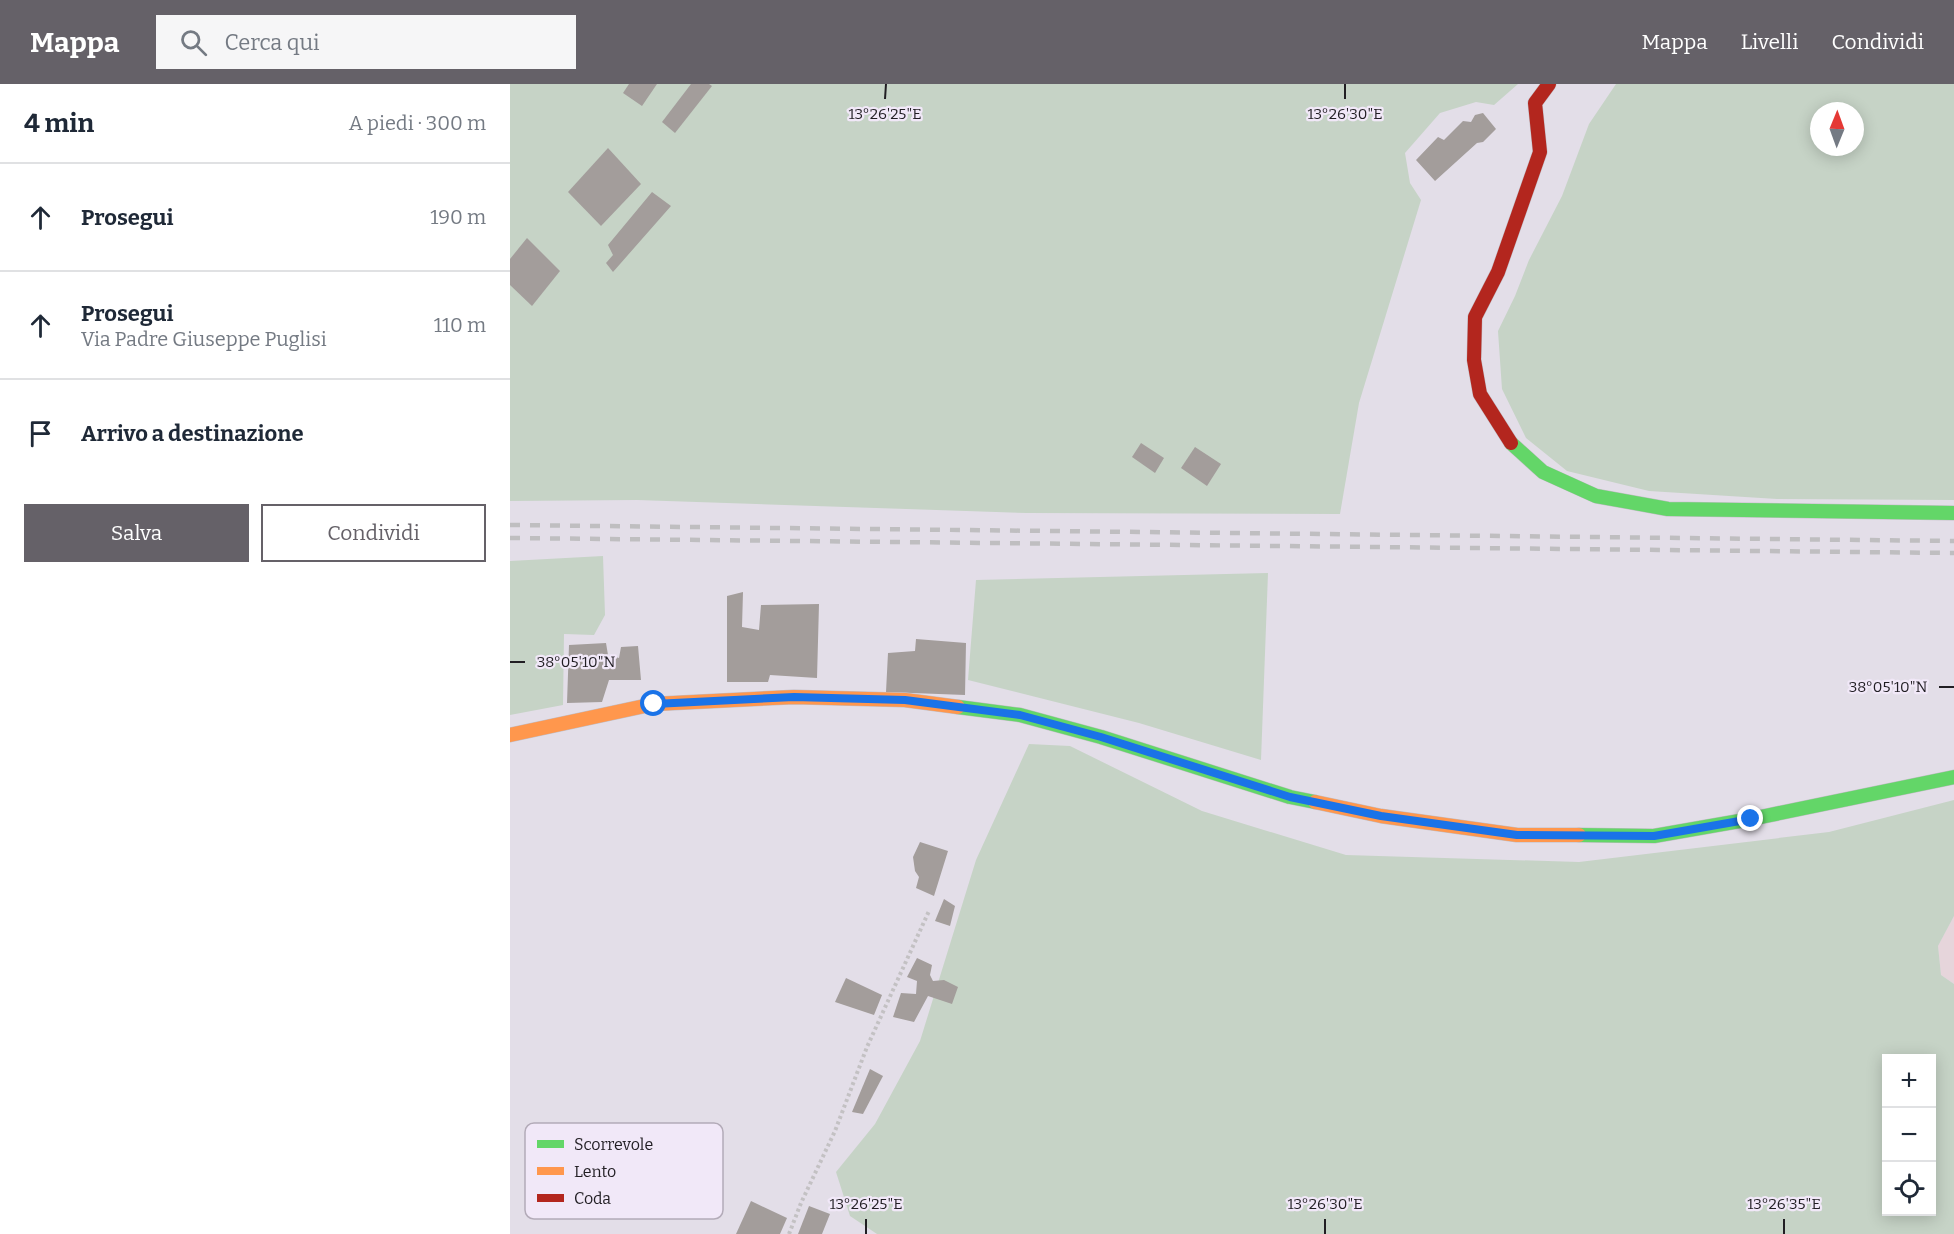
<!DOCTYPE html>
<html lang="it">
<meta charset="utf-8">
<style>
:root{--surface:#fff;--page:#f6f6f7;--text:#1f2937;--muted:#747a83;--line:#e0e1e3;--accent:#656168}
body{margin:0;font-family:Bitter,serif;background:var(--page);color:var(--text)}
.controls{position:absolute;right:18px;bottom:18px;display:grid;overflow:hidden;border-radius:0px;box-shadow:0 3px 15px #0003}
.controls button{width:54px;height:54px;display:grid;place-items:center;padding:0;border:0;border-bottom:2px solid var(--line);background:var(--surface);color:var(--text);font:30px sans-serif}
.compass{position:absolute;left:1300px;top:18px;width:54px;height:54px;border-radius:50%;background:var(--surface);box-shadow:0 3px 15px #0003;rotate:1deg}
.stop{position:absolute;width:18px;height:18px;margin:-14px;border:4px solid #1a73e8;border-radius:50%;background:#fff}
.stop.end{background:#1a73e8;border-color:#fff;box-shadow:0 2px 6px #0008}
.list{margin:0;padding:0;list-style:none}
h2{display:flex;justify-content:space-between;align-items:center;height:78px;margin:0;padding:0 24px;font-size:26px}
h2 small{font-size:20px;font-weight:400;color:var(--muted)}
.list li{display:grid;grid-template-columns:39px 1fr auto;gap:18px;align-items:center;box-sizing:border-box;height:108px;padding:0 24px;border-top:2px solid var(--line)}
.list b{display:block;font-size:22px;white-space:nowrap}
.list p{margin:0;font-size:20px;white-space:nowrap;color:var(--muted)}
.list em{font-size:20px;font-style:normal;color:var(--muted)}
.actions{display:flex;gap:12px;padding:18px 24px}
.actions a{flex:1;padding:14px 0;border:2px solid var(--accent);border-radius:0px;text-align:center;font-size:21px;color:var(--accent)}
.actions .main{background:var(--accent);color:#fff}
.icon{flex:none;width:33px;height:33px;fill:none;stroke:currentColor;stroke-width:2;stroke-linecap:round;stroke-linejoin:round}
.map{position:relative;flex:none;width:1444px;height:1150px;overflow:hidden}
header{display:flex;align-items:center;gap:36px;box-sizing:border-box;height:84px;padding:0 30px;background:var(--accent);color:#fff}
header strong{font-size:28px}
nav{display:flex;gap:33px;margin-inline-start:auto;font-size:21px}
.search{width:420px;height:54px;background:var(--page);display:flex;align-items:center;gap:15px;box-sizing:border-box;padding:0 21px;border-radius:0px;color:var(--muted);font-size:22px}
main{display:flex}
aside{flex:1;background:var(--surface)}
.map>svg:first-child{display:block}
.industrial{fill:#e6d5db}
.green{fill:#c6d3c6;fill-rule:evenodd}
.building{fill:#a39d9b}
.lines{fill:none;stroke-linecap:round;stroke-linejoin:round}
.fast-casing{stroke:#c1bdc4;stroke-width:15}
.slow-casing{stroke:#c1bdc4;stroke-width:15}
.jam-casing{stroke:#c1bdc4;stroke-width:15}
.path{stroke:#c3c1c3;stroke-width:4;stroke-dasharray:3 3;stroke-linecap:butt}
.fast{stroke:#63d668;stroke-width:14}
.slow{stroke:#ff974d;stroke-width:14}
.jam{stroke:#b3261e;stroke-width:14}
.rail{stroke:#bfbec0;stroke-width:4.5;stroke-dasharray:10 10;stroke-linecap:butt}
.route{stroke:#1a73e8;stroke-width:8}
.ticks{fill:none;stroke:#211e23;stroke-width:2}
.key{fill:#f1e8f8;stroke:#b3abb8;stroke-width:1.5}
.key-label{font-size:16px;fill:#211e23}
.ticks-label{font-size:15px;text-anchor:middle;fill:#211e23;stroke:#f1e8f8;stroke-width:4.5;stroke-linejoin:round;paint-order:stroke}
</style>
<header>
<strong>Mappa</strong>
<div class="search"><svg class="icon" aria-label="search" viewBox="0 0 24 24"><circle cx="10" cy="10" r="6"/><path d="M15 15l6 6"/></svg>Cerca qui</div>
<nav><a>Mappa</a><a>Livelli</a><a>Condividi</a></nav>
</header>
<main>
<aside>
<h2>4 min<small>A piedi · 300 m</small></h2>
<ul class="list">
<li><svg class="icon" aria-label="ahead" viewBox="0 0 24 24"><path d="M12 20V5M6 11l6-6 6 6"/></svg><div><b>Prosegui</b></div><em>190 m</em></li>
<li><svg class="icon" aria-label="ahead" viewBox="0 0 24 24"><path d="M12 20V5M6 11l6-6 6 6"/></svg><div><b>Prosegui</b><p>Via Padre Giuseppe Puglisi</p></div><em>110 m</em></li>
<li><svg class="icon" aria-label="arrive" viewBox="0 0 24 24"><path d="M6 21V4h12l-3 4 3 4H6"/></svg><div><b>Arrivo a destinazione</b></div></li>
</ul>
<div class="actions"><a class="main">Salva</a><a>Condividi</a></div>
</aside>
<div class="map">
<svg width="1444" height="1150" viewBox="0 0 1444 1150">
<rect width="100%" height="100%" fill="#e3dee8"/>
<path class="industrial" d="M1444 832V900L1431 891 1428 862Z"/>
<g class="green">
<path d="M0 0H1008L984 21 966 18 930 29 895 69 900 99 911 116 849 319 830 430 517 429 127 416 0 417Z"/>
<path d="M1106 0H1444V416L1267 415 1139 407 1057 387 1016 354 992 305 988 247 1005 212 1019 176 1052 112 1079 40ZM1309 27H1345V63H1309Z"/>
<path d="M93 472 95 531 84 551 54 550 53 621 0 631V477Z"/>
<path d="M758 489 751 676 629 639 458 596 466 496Z"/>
<path d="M519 660 560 662 692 727 836 771 1069 778 1319 748 1444 716V832L1428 862 1431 891 1444 900V1150H367L340 1132 326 1088 365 1040 410 957 466 776ZM1376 974H1422V1128H1376Z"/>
</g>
<g class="building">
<path d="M119 0H147L132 22 113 9Z"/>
<path d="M181 0H199L202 2 165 49 152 38Z"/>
<path d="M973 29 986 45 973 58 967 59 925 97 906 76 928 53 934 56 953 37 961 38 965 31Z"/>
<path d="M98 64 131 100 91 142 58 108Z"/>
<path d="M142 108 161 122 103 188 96 179 103 171 98 161Z"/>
<path d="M17 154 50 187 22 222 0 201V175Z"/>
<path d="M631 359 654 374 645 389 622 373Z"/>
<path d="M685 363 711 380 697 402 671 384Z"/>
<path d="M233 508 232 543 249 546 251 521 309 520 307 594 260 591 258 598H217V512Z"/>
<path d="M406 555 456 559 455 611 376 608 378 569 405 567Z"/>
<path d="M96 559 98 571 109 574 111 563 128 562 131 596H99L92 618 57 619 59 561Z"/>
<path d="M410 758 438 767 424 812 406 804 409 793 405 787 403 773Z"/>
<path d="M434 815 445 822 440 842 425 837Z"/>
<path d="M407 874 422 881 420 891 423 897 434 896 448 903 442 920 418 912 404 938 383 933 391 909 406 910 407 897 397 893Z"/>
<path d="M336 894 372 911 364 931 325 918Z"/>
<path d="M360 985 373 992 353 1030 342 1028Z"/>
<path d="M241 1117 277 1134 270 1150H226Z"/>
<path d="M299 1122 320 1130 312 1150H288Z"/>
</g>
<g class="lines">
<defs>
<g id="fast">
<path d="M1001 359 1033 388 1086 412 1158 425 1444 429"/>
<path d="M448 623 510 631 591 653 780 713 805 718"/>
<path d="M1069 751 1144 752 1241 735 1444 693"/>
</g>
<g id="slow">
<path d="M0 651 144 620 284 613 395 616 448 623"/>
<path d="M805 718 871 732 1007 751H1069"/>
</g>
<path id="jam" d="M1001 359 970 310 964 276 965 233 988 188 1030 68 1025 19 1039 0"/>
</defs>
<use href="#fast" class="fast-casing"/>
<use href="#slow" class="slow-casing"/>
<use href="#jam" class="jam-casing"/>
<path class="path" d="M279 1150 291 1119 325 1047 357 963 419 827"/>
<use href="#fast" class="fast"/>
<use href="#slow" class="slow"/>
<use href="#jam" class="jam"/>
<g class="rail">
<path d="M0 441 1444 457"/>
<path d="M0 454 1444 469"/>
</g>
</g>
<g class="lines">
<path class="route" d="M144 620 284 613 395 616 510 631 591 653 780 713 871 732 1007 751 1144 752 1241 735"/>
</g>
<path class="ticks" d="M375 15 376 0M835 15V0M0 578H15M1429 603H1444M356 1150V1135M815 1150V1135M1274 1150V1135"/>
<rect x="15" y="1039" width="198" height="96" rx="9" class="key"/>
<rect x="27" y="1056" width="27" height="8" fill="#63d668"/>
<rect x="27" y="1083" width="27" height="8" fill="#ff974d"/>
<rect x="27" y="1110" width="27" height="8" fill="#b3261e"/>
<g class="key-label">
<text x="64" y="1066">Scorrevole</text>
<text x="64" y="1093">Lento</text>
<text x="64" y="1120">Coda</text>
</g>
<g class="ticks-label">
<text x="375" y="35">13°26'25"E</text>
<text x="835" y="35">13°26'30"E</text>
<text x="66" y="583">38°05'10"N</text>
<text x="1378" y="608">38°05'10"N</text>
<text x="356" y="1125">13°26'25"E</text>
<text x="815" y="1125">13°26'30"E</text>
<text x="1274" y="1125">13°26'35"E</text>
</g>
</svg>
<div class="controls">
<button>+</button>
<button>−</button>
<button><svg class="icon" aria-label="locate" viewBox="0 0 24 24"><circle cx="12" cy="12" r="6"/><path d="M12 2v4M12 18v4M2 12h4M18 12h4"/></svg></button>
</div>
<svg class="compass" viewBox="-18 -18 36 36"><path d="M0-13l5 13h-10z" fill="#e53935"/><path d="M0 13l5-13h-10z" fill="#747a83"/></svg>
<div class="stop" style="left:144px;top:620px"></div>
<div class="stop end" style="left:1241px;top:735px"></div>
</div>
</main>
